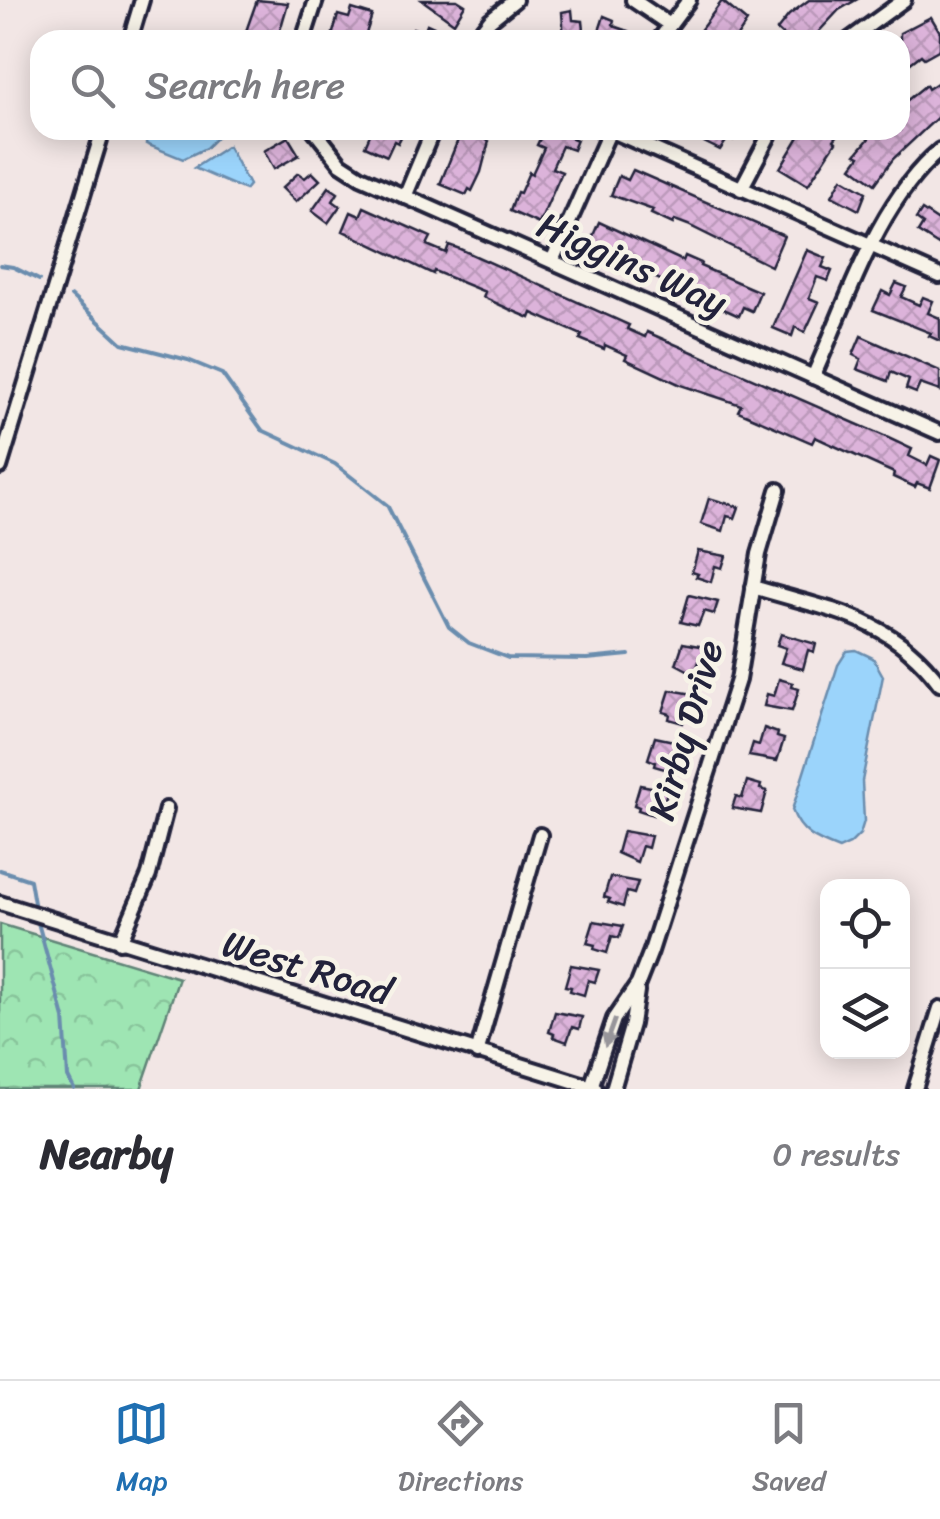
<!DOCTYPE html>
<style>
:root{--surface:#fff;--page:#f2f2f3;--text:#2b2b33;--muted:#7c7c81;--line:#e1e1e2;--accent:#1f6fb2}
body{margin:0;font-family:Sriracha,sans-serif;background:var(--page);color:var(--text)}
.controls{position:absolute;right:30px;bottom:30px;display:grid;overflow:hidden;border-radius:20px;box-shadow:0 5px 25px #0003}
.controls button{width:90px;height:90px;display:grid;place-items:center;padding:0;border:0;border-bottom:2px solid var(--line);background:var(--surface);color:var(--text);font:50px sans-serif}
.list{margin:0;padding:0;list-style:none}
h2{display:flex;justify-content:space-between;align-items:center;height:130px;margin:0;padding:0 40px;font-size:42px}
h2 small{font-size:32px;font-weight:400;color:var(--muted)}
.icon{flex:none;width:55px;height:55px;fill:none;stroke:currentColor;stroke-width:2;stroke-linecap:round;stroke-linejoin:round}
.map{position:relative;flex:none;width:940px;height:1089px;overflow:hidden}
.search{position:absolute;background:var(--surface);box-shadow:0 5px 25px #0003;left:30px;right:30px;top:30px;height:110px;display:flex;align-items:center;gap:25px;box-sizing:border-box;padding:0 35px;border-radius:30px;color:var(--muted);font-size:38px}
.sheet{height:290px;background:var(--surface)}
nav{display:flex;justify-content:space-around;align-items:center;box-sizing:border-box;height:140px;border-top:2px solid var(--line);background:var(--surface);font-size:28px;color:var(--muted)}
nav a{display:grid;justify-items:center;gap:5px}
nav .on{color:var(--accent)}
.map>svg:first-child{display:block}
.park{fill:url(#park-crowns);stroke:#608477;stroke-width:2.5}
.water{fill:#9bd4fb;stroke:#6b8dae;stroke-width:2.5}
.lines{fill:none;stroke-linecap:round;stroke-linejoin:round}
.stream{stroke:#6b8dae;stroke-width:4}
.building{fill:url(#building-cross-hatch);stroke:#22223b;stroke-width:2.5}
.minor-casing{stroke:#22223b;stroke-width:20}
.minor{stroke:#f7f3e8;stroke-width:12}
.oneway{fill:#97959a}
.labels{text-anchor:middle;dominant-baseline:central;stroke-width:9;stroke-linejoin:round;paint-order:stroke}
.street-label{font-size:38px;fill:#22223b;stroke:#f7f3e8}
</style>
<div class="map">
<svg width="940" height="1089" viewBox="0 0 940 1089">
<defs>
<pattern id="park-crowns" width="20" height="18" patternUnits="userSpaceOnUse" patternTransform="scale(2.5)"><rect width="20" height="18" fill="#9ee5b3"/><path d="M2 6a3 3 0 1 1 6 0M12 15a3 3 0 1 1 6 0" fill="none" stroke="#88c49b"/></pattern>
<pattern id="building-cross-hatch" width="8" height="8" patternUnits="userSpaceOnUse" patternTransform="scale(2.5)"><rect width="8" height="8" fill="#dcb3da"/><path d="M0 0l8 8M0 8l8-8" fill="none" stroke="#bc9abc"/></pattern>
</defs>
<rect width="100%" height="100%" fill="#f2e6e5"/>
<filter id="ink" filterUnits="userSpaceOnUse"><feTurbulence type="fractalNoise" baseFrequency=".01" numOctaves="2"/><feDisplacementMap in="SourceGraphic" scale="20" xChannelSelector="R" yChannelSelector="G"/><feConvolveMatrix kernelMatrix="1 2 1 2 8 2 1 2 1" color-interpolation-filters="sRGB"/></filter>
<g filter="url(#ink)">
<path class="park" d="M0 924 179 978 141 1089H0Z"/>
<g class="water">
<path d="M148 130H223V131L206 148 183 159 146 144Z"/>
<path d="M228 146 249 185 245 190 194 168Z"/>
<path d="M856 650 873 658 883 676 862 781 864 821 860 834 850 844 839 849C816 840 801 834 792 810L838 665 847 651Z"/>
</g>
<g class="lines">
<g class="stream">
<path d="M0 265 13 267 39 280"/>
<path d="M71 296 122 343 188 360 222 374 262 430 335 464 387 505 449 627 469 643 508 658 587 659 629 655"/>
<path d="M0 870 30 880 35 909"/>
<path d="M37 919 64 1018 68 1077 74 1089"/>
</g>
</g>
<g class="building">
<path d="M257 0 288 3 279 34 268 31 265 40 245 34Z"/>
<path d="M422 0H457L465 5 454 23Z"/>
<path d="M809 0H856L839 10 811 40H788L777 30 789 15Z"/>
<path d="M722 1 747 22 735 40H701L696 36Z"/>
<path d="M352 9 372 15 364 40H331L338 15 349 18Z"/>
<path d="M572 10 573 20 583 21 585 40H564L562 12Z"/>
<path d="M604 16 614 20 613 24 616 27 628 31 624 40H596Z"/>
<path d="M931 17 940 32V49L924 58 921 55 900 71V33Z"/>
<path d="M427 24 447 33 444 40H407L413 28 424 32Z"/>
<path d="M940 81V115L893 159 875 184 852 167 860 156 856 154 876 130H900V106L926 85 928 89Z"/>
<path d="M372 130H396L403 133 398 143 394 141 387 156 365 146Z"/>
<path d="M462 130 489 141 481 172 472 191 469 189 466 195 440 184Z"/>
<path d="M544 130H554L577 140 573 150 562 146 552 168 562 172 539 224 510 211 517 192 520 193 529 172 532 174 544 148 537 145Z"/>
<path d="M706 130H739L733 140 729 137 720 150 700 140Z"/>
<path d="M803 130H831L838 135 834 140 836 142 808 185 780 168Z"/>
<path d="M288 137 299 155 274 169 264 151Z"/>
<path d="M633 170 784 236 771 266 688 225 675 220 673 224 651 214 653 210 611 195 619 176 628 180Z"/>
<path d="M312 172 320 180 296 202 282 188 298 173 305 178Z"/>
<path d="M842 178 866 192 859 210 832 196Z"/>
<path d="M329 187 338 193 333 201 340 206 328 223 312 211Z"/>
<path d="M364 207 431 237 427 245 446 253 449 245 460 249 629 325 627 329 645 337 647 332 884 436 912 449 909 456 927 465 931 456 940 460 930 488 917 483 915 487 893 477 894 473 815 437 812 443 738 411 741 405 681 385 625 359 627 355 605 345 604 349 580 339 582 335 532 313 530 318 511 310 483 297 485 292 434 271 433 274 343 231 351 212 360 216Z"/>
<path d="M922 210 940 222V246L918 232 923 224 916 219Z"/>
<path d="M599 222 683 261 685 256 701 263 700 266 760 292 752 311 743 307 739 316 588 247Z"/>
<path d="M807 250 826 258 822 267 832 271 828 281 817 277 809 298 819 302 805 332 795 327 792 336 773 328Z"/>
<path d="M896 283 906 287 901 297 919 305 923 297 933 301 928 313 940 318V341L929 336 931 333 873 310 882 291 890 295Z"/>
<path d="M861 336 940 371V391L920 384 916 393 906 389 909 380 891 372 888 381 857 369 861 359 853 355Z"/>
<path d="M709 498 739 507 735 518 727 516 723 531 701 524Z"/>
<path d="M698 551 726 556 722 568 715 566 711 582 696 577 698 574 692 572Z"/>
<path d="M689 595 718 602 714 614 704 611 698 626 681 622Z"/>
<path d="M781 634 816 644 814 652 808 650 803 669 781 663 786 648 777 645Z"/>
<path d="M683 643 710 648 707 660 700 658 695 674 676 664Z"/>
<path d="M779 679 793 683 792 687 799 689 792 711 764 706 767 694 774 696Z"/>
<path d="M670 690 699 695 695 708 688 706 683 723 669 719 670 714 663 712Z"/>
<path d="M764 728 778 733 777 737 784 739 777 761 749 756 753 743 759 745Z"/>
<path d="M655 737 683 743 680 755 674 753 668 770 654 766 655 762 648 759Z"/>
<path d="M747 781 761 785 760 789 767 791 761 813 732 808 736 796 742 798Z"/>
<path d="M640 785 668 790 664 802 657 800 653 815 638 810 639 807 634 805Z"/>
<path d="M623 831 651 836 648 848 642 846 637 862 617 853Z"/>
<path d="M610 877 638 882 634 894 627 892 623 907 608 902 610 899 604 897Z"/>
<path d="M594 921 623 926 619 938 612 936 607 953 594 949 595 945 587 943Z"/>
<path d="M571 965 599 970 595 982 588 980 584 995 570 991 571 987 565 986Z"/>
<path d="M555 1012 582 1017 579 1029 572 1027 567 1042 553 1037 554 1034 549 1032Z"/>
</g>
<g class="lines">
<defs>
<g id="minor">
<path d="M633 0 670 25"/>
<path d="M130 40 142 0"/>
<path d="M303 40 316 0"/>
<path d="M474 40 490 20 515 0"/>
<path d="M659 40 689 0"/>
<path d="M849 40 904 0"/>
<path d="M314 130 341 164 361 177 940 433"/>
<path d="M741 189 772 130"/>
<path d="M405 197 433 130"/>
<path d="M552 261 610 130 940 276"/>
<path d="M813 377C847 303 876 204 940 150"/>
<path d="M0 467 103 130"/>
<path d="M753 587C828 610 890 616 940 684"/>
<path d="M0 903 595 1088"/>
<path d="M120 942 149 875 166 809"/>
<path d="M477 1053 540 835"/>
<path d="M591 1087 614 1019 638 984 651 951 738 680 759 554 778 490"/>
<path d="M613 1089 632 1024 637 991"/>
<path d="M915 1089 940 1008"/>
</g>
</defs>
<use href="#minor" class="minor-casing"/>
<use href="#minor" class="minor"/>
</g>
<defs><path id="oneway-solid" d="M-6-.8H1V-3.2L6.5 0L1 3.2V.8H-6Z" transform="scale(2.5)"/></defs>
<use class="oneway" href="#oneway-solid" transform="translate(610 1033) rotate(110)"/>
</g>
<g class="labels">
<g class="street-label">
<text transform="translate(632 264) rotate(24)">Higgins Way</text>
<text transform="translate(686 730) rotate(-74)">Kirby Drive</text>
<text transform="translate(307 968) rotate(17)">West Road</text>
</g>
</g>
</svg>
<div class="controls">
<button><svg class="icon" aria-label="locate" viewBox="0 0 24 24"><circle cx="12" cy="12" r="6"/><path d="M12 2v4M12 18v4M2 12h4M18 12h4"/></svg></button>
<button><svg class="icon" aria-label="layers" viewBox="0 0 24 24"><path d="M12 4l9 5-9 5-9-5zM3 14l9 5 9-5"/></svg></button>
</div>
<div class="search"><svg class="icon" aria-label="search" viewBox="0 0 24 24"><circle cx="10" cy="10" r="6"/><path d="M15 15l6 6"/></svg>Search here</div>
</div>
<section class="sheet">
<h2>Nearby<small>0 results</small></h2>
<ul class="list">
</ul>
</section>
<nav>
<a class="on"><svg class="icon" aria-label="map" viewBox="0 0 24 24"><path d="M3 6l6-2 6 2 6-2v14l-6 2-6-2-6 2zM9 4v14M15 6v14"/></svg>Map</a>
<a><svg class="icon" aria-label="directions" viewBox="0 0 24 24"><path d="M12 3l9 9-9 9-9-9zM9 14v-3h6M13 9l2 2-2 2"/></svg>Directions</a>
<a><svg class="icon" aria-label="saved" viewBox="0 0 24 24"><path d="M7 4h10v16l-5-4-5 4z"/></svg>Saved</a>
</nav>
